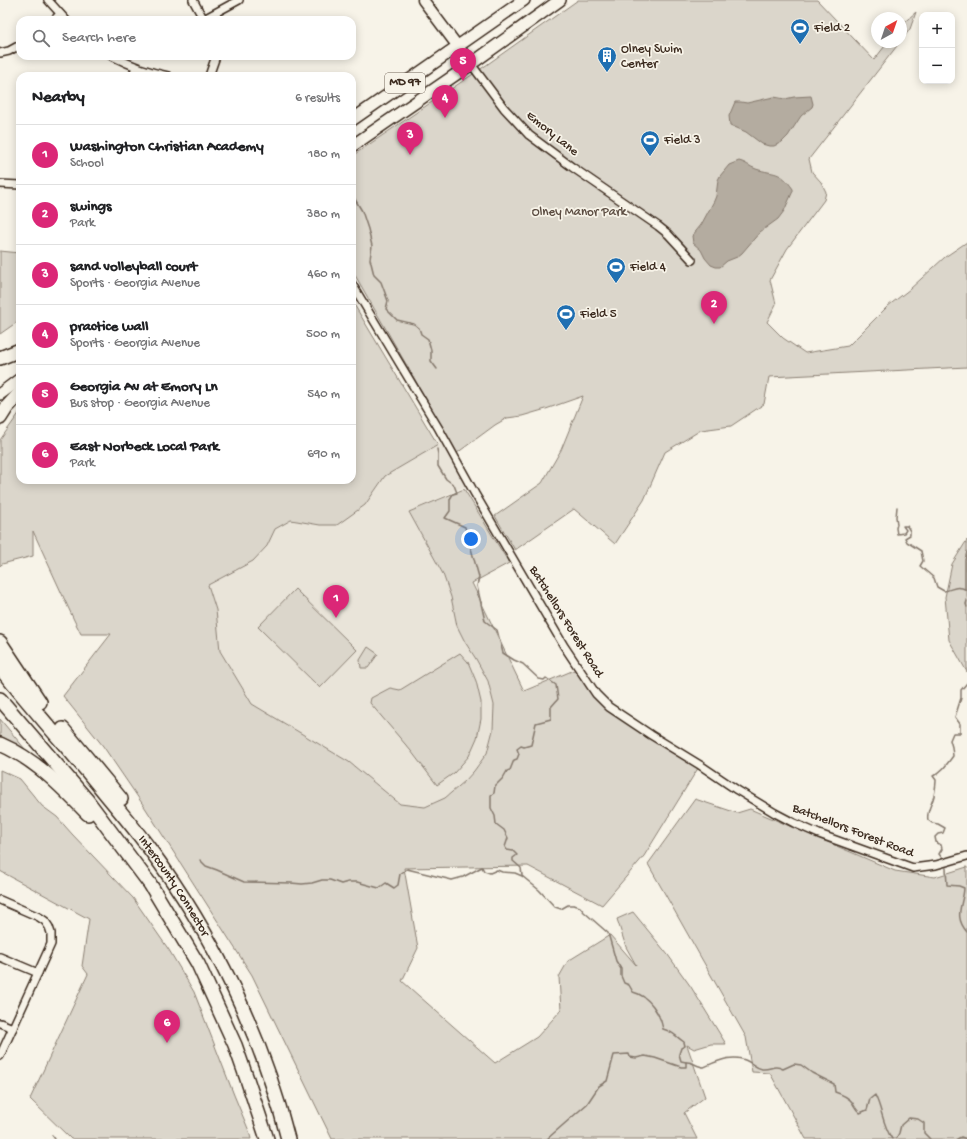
<!DOCTYPE html>
<meta charset="utf-8">
<style>
:root{--surface:#fff;--page:#f6f6f6;--text:#202124;--muted:#757577;--line:#e0e0e0;--accent:#db2777}
body{margin:0;font-family:"Gochi Hand",sans-serif;background:var(--page);color:var(--text)}
.controls{position:absolute;right:12px;top:12px;display:grid;overflow:hidden;border-radius:8px;box-shadow:0 2px 10px #0003}
.controls button{width:36px;height:36px;display:grid;place-items:center;padding:0;border:0;border-bottom:1px solid var(--line);background:var(--surface);color:var(--text);font:20px sans-serif}
.compass{position:absolute;left:871px;top:12px;width:36px;height:36px;border-radius:50%;background:var(--surface);box-shadow:0 2px 10px #0003;rotate:40deg}
.you{position:absolute;left:471px;top:539px;width:14px;height:14px;margin:-10px;border:3px solid #fff;border-radius:50%;background:#1a73e8;box-shadow:0 0 0 6px #1a73e833}
.badge{display:grid;place-items:center;width:26px;height:26px;border-radius:50%;background:var(--accent);color:#fff;font-size:13px;font-weight:700}
.pin{position:absolute;translate:-50% -33px;filter:drop-shadow(0 1px 2px #0008)}
.pin::after{content:'';position:absolute;top:21px;width:14px;height:12px;background:inherit;clip-path:polygon(0 0,100% 0,50% 100%)}
.list{margin:0;padding:0;list-style:none}
h2{display:flex;justify-content:space-between;align-items:center;height:52px;margin:0;padding:0 16px;font-size:17px}
h2 small{font-size:13px;font-weight:400;color:var(--muted)}
.list li{display:grid;grid-template-columns:26px 1fr auto;gap:12px;align-items:center;box-sizing:border-box;height:60px;padding:0 16px;border-top:1px solid var(--line)}
.list b{display:block;font-size:15px;white-space:nowrap}
.list p{margin:0;font-size:13px;white-space:nowrap;color:var(--muted)}
.list em{font-size:13px;font-style:normal;color:var(--muted)}
.icon{flex:none;width:22px;height:22px;fill:none;stroke:currentColor;stroke-width:2;stroke-linecap:round;stroke-linejoin:round}
.map{position:relative;flex:none;width:967px;height:1139px;overflow:hidden}
.search{position:absolute;background:var(--surface);box-shadow:0 2px 10px #0003;left:16px;top:16px;width:340px;height:44px;display:flex;align-items:center;gap:10px;box-sizing:border-box;padding:0 14px;border-radius:12px;color:var(--muted);font-size:15px}
.panel{position:absolute;background:var(--surface);box-shadow:0 2px 10px #0003;left:16px;top:72px;width:340px;height:412px;border-radius:12px}
.map>svg:first-child{display:block}
.built{fill:#e9e4d9}
.green{fill:#dbd6cb;stroke:#8b8074}
.water{fill:#b4aca0;stroke:#84786c}
.lines{fill:none;stroke-linecap:round;stroke-linejoin:round}
.stream{stroke:#84786c;stroke-width:1.5}
.street-casing{stroke:#3b2a1e;stroke-width:10}
.secondary-casing{stroke:#3b2a1e;stroke-width:13}
.primary-casing{stroke:#3b2a1e;stroke-width:14}
.highway-casing{stroke:#3b2a1e;stroke-width:16}
.street{stroke:#f7f3e8;stroke-width:7}
.secondary{stroke:#f7f3e8;stroke-width:10}
.primary{stroke:#f7f3e8;stroke-width:11}
.highway{stroke:#f7f3e8;stroke-width:13}
.labels{text-anchor:middle;dominant-baseline:central;stroke-width:3.5;stroke-linejoin:round;paint-order:stroke}
.shield{fill:#f7f3e8;stroke:#73665b;stroke-width:1}
.shield-label{font-size:12px;font-weight:bold;fill:#3b2a1e}
.poi-label{font-size:13px;fill:#3b2a1e;stroke:#f7f3e8;text-anchor:start}
.street-label{font-size:13px;fill:#3b2a1e;stroke:#f7f3e8}
.park-label{font-size:13px;fill:#5b4c41;stroke:#f7f3e8}
</style>
<div class="map">
<svg width="967" height="1139" viewBox="0 0 967 1139">
<rect width="100%" height="100%" fill="#f7f3e8"/>
<filter id="ink" filterUnits="userSpaceOnUse"><feTurbulence type="fractalNoise" baseFrequency=".025" numOctaves="2"/><feDisplacementMap in="SourceGraphic" scale="8" xChannelSelector="R" yChannelSelector="G"/><feConvolveMatrix kernelMatrix="1 2 1 2 8 2 1 2 1" color-interpolation-filters="sRGB"/></filter>
<g filter="url(#ink)">
<path class="built" d="M441 443 466 486 409 512 443 574 451 597 457 626 465 642 476 659 488 681 494 705 493 730 487 753 474 771 465 781 445 798 425 807 400 804 349 762 252 704 220 651 216 610 208 585 253 561 267 546 275 529 291 520 320 525 365 505 385 476Z"/>
<g class="green">
<path d="M578 0H817L874 60 888 42H900L809 159 812 172 821 182 826 192 824 200 787 249 770 280 776 304 767 322 783 338 805 353 848 346 888 306 910 289 945 257 967 242V367L769 377 764 404 731 426 701 430 665 452 644 500 615 544 574 509 515 550 495 516 542 483 561 450 583 396 546 409 522 416 507 418 495 425 457 453 352 270V156L485 66Z"/>
<path d="M916 12 910 29 901 41V25Z"/>
<path d="M0 251 20 253V320L0 334Z"/>
<path d="M352 301 438 445 385 476 365 505 337 525H320L291 520 275 529 267 546 253 561 208 585 216 610 220 651 252 704 349 762 400 804 425 807 445 798 465 781 474 771 487 753 493 730 494 705 488 681 476 659 465 642 457 626 451 597 443 574 409 512 464 489 509 563 472 583 524 691 579 668 609 707 700 765 644 856 602 905 528 866 404 868 418 948 402 981 495 1063 537 1037 561 1010 559 977 568 961 610 935 636 965 626 947 617 919 633 912 668 955 691 987 726 1044H711L694 1049 687 1045 705 1097 684 1113 697 1139H332L252 975 146 809 103 746 63 696 111 634H81L74 620 33 531V556L2 564 0 566V440L20 412V480H352Z"/>
<path d="M967 540V672L949 640 945 597 952 564Z"/>
<path d="M295 589 357 650 320 688 258 627Z"/>
<path d="M368 647 378 654 368 668H361L360 660Z"/>
<path d="M460 653 468 662 476 681 481 702V719L477 738 469 756 454 773 437 785 411 751 370 703 371 698 390 688 400 690Z"/>
<path d="M0 719 25 749 0 736Z"/>
<path d="M0 770 20 779 42 806 57 817 72 834 133 898 169 950 194 992 234 1095 249 1131 251 1139H71L30 1099 88 974 82 966 89 919 0 871Z"/>
<path d="M695 799 737 813 750 809 895 871 935 877 967 867V1139H806L770 1073 752 1072 746 1037 648 864Z"/>
</g>
<g class="water">
<path d="M811 96 813 104 812 107 801 116 788 136 782 142 774 146H769L762 144 746 132 730 125 729 116 735 102H741L747 103 769 98 774 97 785 99 794 97Z"/>
<path d="M739 161C745 162 750 167 756 169 775 175 780 170 793 189V191L784 211 778 219 760 232 742 253 737 257 727 261 720 267H716L711 265 705 258 701 250 693 243 692 236 701 225 714 201 716 196 718 180 720 176 729 165Z"/>
</g>
<g class="lines">
<g class="stream">
<path d="M353 196 362 211 368 229 372 246 370 259 374 275 381 282 388 301 386 309 397 320 414 324 419 328 421 334 428 339 431 350V361L437 369"/>
<path d="M437 449 438 454V466L446 479 454 485 457 493 453 494 450 499V511L445 518 465 527 479 577 477 586 485 621 497 630 503 653 514 660 523 664 539 679 544 680 546 678 556 685 558 699 551 707V719L536 723 531 745 524 747 521 746 517 749 519 754 517 759 514 760 510 770 507 771 503 778 495 786 494 793 491 795V808L495 816 496 824 504 830 508 838 505 847 507 850 513 851 517 855 513 858V861L521 868 522 875"/>
<path d="M897 507 896 517 897 524 896 528 897 534 904 533 906 530 903 526H907L910 531V535L905 538 907 542 921 551 923 561 920 566 934 578 937 587 944 591C954 589 956 585 967 590"/>
<path d="M965 589V560L967 552"/>
<path d="M967 601 966 604 967 607"/>
<path d="M942 858 939 854 942 849 941 845 936 842 935 837 938 834 943 833 945 828 938 824 932 823 928 820C926 812 932 804 934 796 935 790 936 785 936 780L933 776C942 772 947 764 953 756L952 747 950 740 953 733H960V724L955 717 961 698V690L967 683"/>
<path d="M200 860 206 866 217 870 244 882 291 883 302 884 312 883 322 880H330L341 884 348 882H357L379 888 386 883 394 888 398 885 400 874 407 869 452 880 463 877 482 867 484 871 490 873 497 870 502 872 515 873 522 876 539 890 555 907 561 909 568 905H574L580 907 584 912 608 933 616 961 621 969V976L624 983 629 985 633 992C649 996 660 1013 663 1029 674 1032 675 1036 684 1042L685 1046 681 1048 679 1054 681 1061 686 1062"/>
<path d="M946 868 947 885 959 886 964 888C963 906 953 916 967 932"/>
<path d="M52 1135 55 1139"/>
<path d="M547 1139 587 1104 599 1086 607 1081 614 1055 629 1054 630 1057 636 1058 645 1056 655 1058 681 1067H686V1062C692 1061 697 1067 704 1067 718 1061 734 1053 749 1062 754 1065 756 1068 762 1069 771 1070 773 1064 783 1069L794 1064 801 1065 812 1073 834 1084 835 1092C841 1094 848 1097 852 1102 855 1107 856 1110 860 1113L867 1110 870 1099 875 1095C882 1109 883 1126 892 1139"/>
<path d="M896 1139 899 1133 901 1125 909 1118 918 1119 924 1123V1133L930 1139"/>
<path d="M957 1139 961 1137 967 1139"/>
</g>
<defs>
<g id="street">
<path d="M48 0 66 20"/>
<path d="M193 0 204 20"/>
<path d="M204 19 239 0"/>
<path d="M54 20 60 14"/>
<path d="M0 53 9 51 20 45"/>
<path d="M112 56C132 66 147 72 168 76"/>
<path d="M471 64 504 108 529 135 572 167 658 226 668 234 692 260"/>
<path d="M132 76 136 68"/>
<path d="M209 76 216 56"/>
<path d="M0 184 20 185"/>
<path d="M352 284 439 429 475 494 564 646 596 694 609 707 651 735 700 765 737 790 775 813 794 823 819 834 913 868 936 865 967 856"/>
<path d="M0 900 39 917 45 921 49 927 51 933V944L0 1056"/>
<path d="M0 957 38 973"/>
<path d="M0 1023 13 1028"/>
</g>
<path id="secondary" d="M423 0 471 64"/>
<g id="primary">
<path d="M352 120 524 0"/>
<path d="M352 146 471 64 560 0"/>
<path d="M0 394 20 379"/>
</g>
<g id="highway">
<path d="M0 358 20 350"/>
<path d="M0 418 7 407 20 393"/>
<path d="M0 642 40 702"/>
<path d="M0 655 17 675"/>
<path id="s1" d="M0 668C28 703 57 736 86 770 107 796 129 821 149 848 213 934 262 1035 288 1139"/>
<path d="M0 699 87 800 150 884 198 964 235 1045 247 1079 267 1139"/>
<path d="M63 729 121 799"/>
<path d="M0 744C35 759 62 787 88 814"/>
</g>
</defs>
<use href="#street" class="street-casing"/>
<use href="#secondary" class="secondary-casing"/>
<use href="#primary" class="primary-casing"/>
<use href="#highway" class="highway-casing"/>
<use href="#street" class="street"/>
<use href="#secondary" class="secondary"/>
<use href="#primary" class="primary"/>
<use href="#highway" class="highway"/>
</g>
</g>
<defs>
<symbol id="stadium-pin" viewBox="-11 -11 22 30"><path d="M0 17L-7.5 6A9.5 9.5 0 1 1 7.5 6Z" fill="#1f6fb2" stroke="#f7f3e8"/><path d="M0-5a6.5 5 0 1 0 0 10a6.5 5 0 1 0 0-10ZM-3.5-1.8h7v3.6h-7Z" fill="#fff"/></symbol>
<symbol id="building-pin" viewBox="-11 -11 22 30"><path d="M0 17L-7.5 6A9.5 9.5 0 1 1 7.5 6Z" fill="#1f6fb2" stroke="#f7f3e8"/><path d="M-4-6H4V6H1V3H-1V6H-4ZM-2.5-4.3h1.7v1.8h-1.7ZM.8-4.3h1.7v1.8H.8ZM-2.5-1h1.7V.8h-1.7ZM.8-1h1.7V.8H.8Z" fill="#fff"/></symbol>
</defs>
<g fill-rule="evenodd">
<use href="#stadium-pin" x="789" y="17" width="22" height="30"/>
<use href="#building-pin" x="596" y="45" width="22" height="30"/>
<use href="#stadium-pin" x="639" y="129" width="22" height="30"/>
<use href="#stadium-pin" x="605" y="256" width="22" height="30"/>
<use href="#stadium-pin" x="555" y="303" width="22" height="30"/>
</g>
<g class="labels">
<rect class="shield" x="385" y="73" width="40" height="20" rx="3"/>
<g class="shield-label">
<text x="405" y="83">MD 97</text>
</g>
<g class="poi-label">
<text x="814" y="28">Field 2</text>
<text x="621" y="49">Olney Swim<tspan x="621" dy="15">Center</tspan></text>
<text x="664" y="140">Field 3</text>
<text x="630" y="267">Field 4</text>
<text x="580" y="314">Field 5</text>
</g>
<g class="street-label">
<text transform="translate(552 134) rotate(39)">Emory Lane</text>
<text transform="translate(566 622) rotate(58)">Batchellors Forest Road</text>
<text transform="translate(853 831) rotate(21)">Batchellors Forest Road</text>
<text stroke="none"><textPath href="#s1" startOffset="279">Intercounty Connector</textPath></text>
</g>
<g class="park-label">
<text x="579" y="212">Olney Manor Park</text>
</g>
</g>
</svg>
<div class="controls">
<button>+</button>
<button>−</button>
</div>
<svg class="compass" viewBox="-18 -18 36 36"><path d="M0-13l5 13h-10z" fill="#e53935"/><path d="M0 13l5-13h-10z" fill="#757577"/></svg>
<div class="you"></div>
<div class="pin badge" style="left:336px;top:618px">1</div>
<div class="pin badge" style="left:714px;top:324px">2</div>
<div class="pin badge" style="left:410px;top:155px">3</div>
<div class="pin badge" style="left:445px;top:118px">4</div>
<div class="pin badge" style="left:463px;top:81px">5</div>
<div class="pin badge" style="left:167px;top:1043px">6</div>
<div class="search"><svg class="icon" aria-label="search" viewBox="0 0 24 24"><circle cx="10" cy="10" r="6"/><path d="M15 15l6 6"/></svg>Search here</div>
<section class="panel">
<h2>Nearby<small>6 results</small></h2>
<ul class="list">
<li><span class="badge">1</span><div><b>Washington Christian Academy</b><p>School</p></div><em>180 m</em></li>
<li><span class="badge">2</span><div><b>swings</b><p>Park</p></div><em>380 m</em></li>
<li><span class="badge">3</span><div><b>sand volleyball court</b><p>Sports · Georgia Avenue</p></div><em>460 m</em></li>
<li><span class="badge">4</span><div><b>practice wall</b><p>Sports · Georgia Avenue</p></div><em>500 m</em></li>
<li><span class="badge">5</span><div><b>Georgia Av at Emory Ln</b><p>Bus stop · Georgia Avenue</p></div><em>540 m</em></li>
<li><span class="badge">6</span><div><b>East Norbeck Local Park</b><p>Park</p></div><em>690 m</em></li>
</ul>
</section>
</div>
